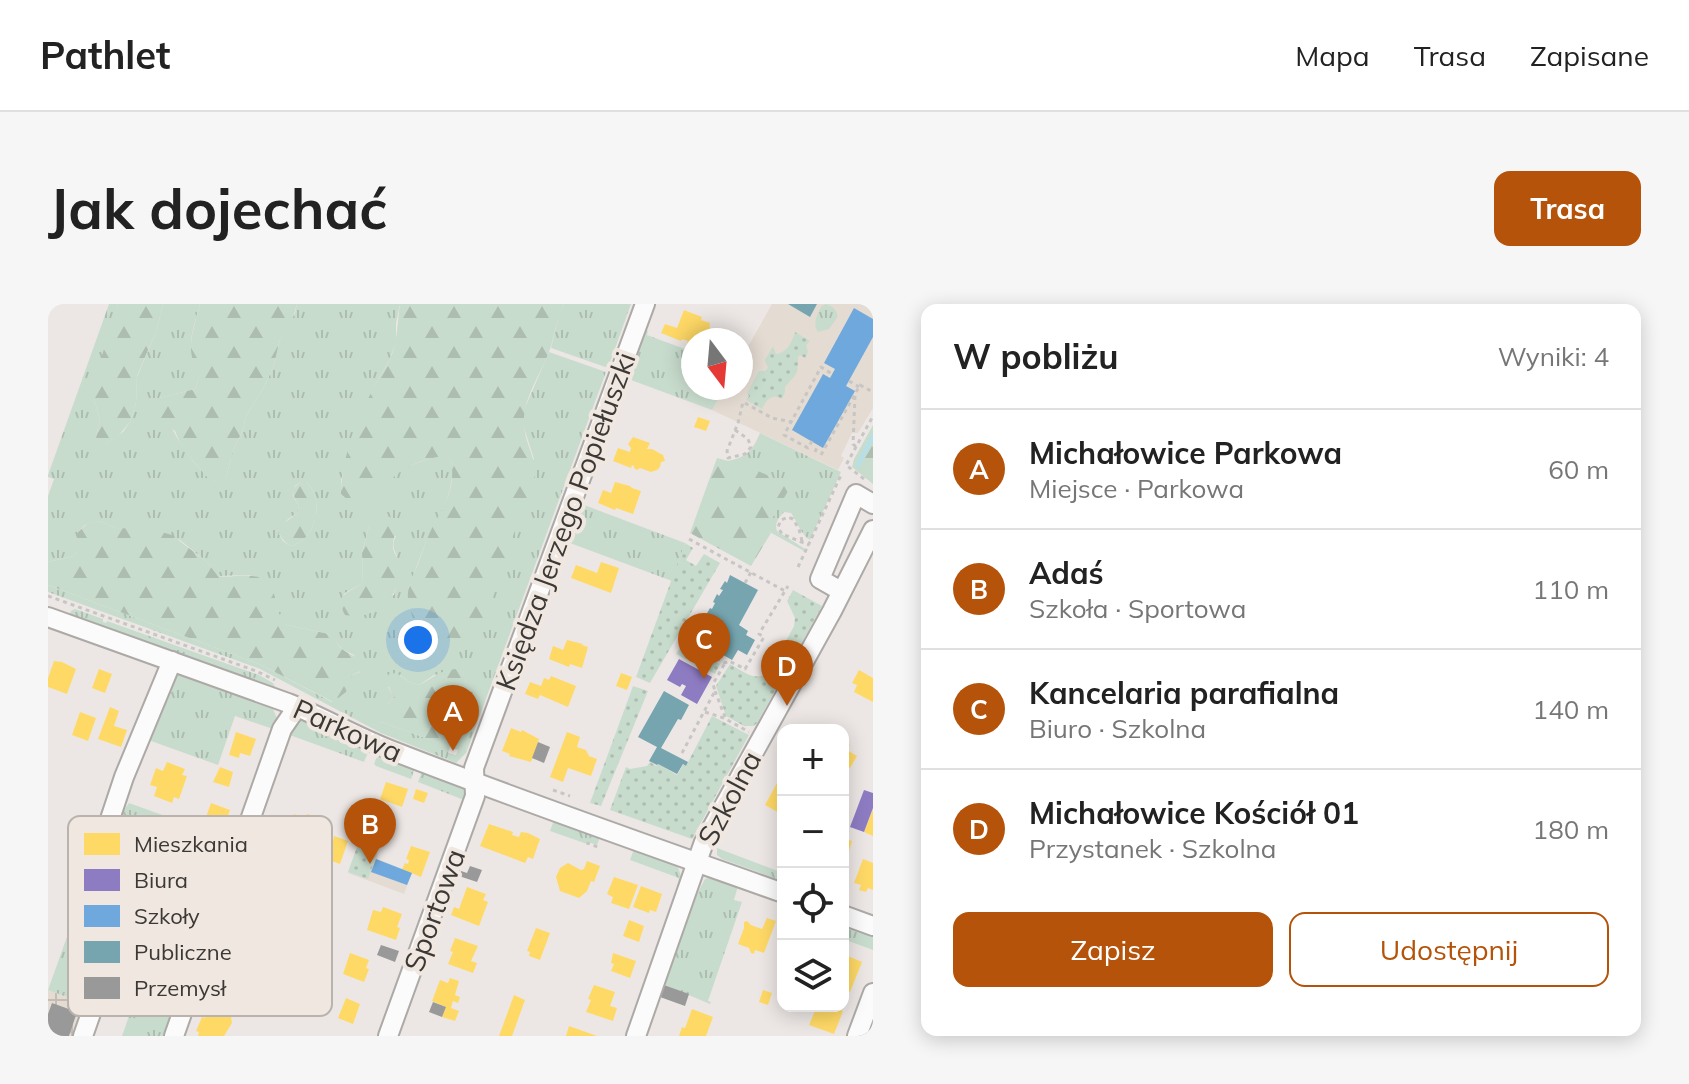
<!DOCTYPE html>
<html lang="pl">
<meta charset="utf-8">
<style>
:root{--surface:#fff;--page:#f6f6f6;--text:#222;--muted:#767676;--line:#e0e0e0;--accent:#b45309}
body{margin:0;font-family:Mulish,sans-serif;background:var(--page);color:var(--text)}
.controls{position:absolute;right:24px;bottom:24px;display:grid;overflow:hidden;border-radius:16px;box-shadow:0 4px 20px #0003}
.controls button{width:72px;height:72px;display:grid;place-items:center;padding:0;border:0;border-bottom:2px solid var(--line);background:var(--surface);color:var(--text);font:40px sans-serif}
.compass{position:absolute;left:633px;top:24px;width:72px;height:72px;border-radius:50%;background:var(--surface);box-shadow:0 4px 20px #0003;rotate:164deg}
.you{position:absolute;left:370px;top:336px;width:28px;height:28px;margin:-20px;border:6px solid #fff;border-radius:50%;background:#1a73e8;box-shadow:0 0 0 12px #1a73e833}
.badge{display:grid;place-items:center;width:52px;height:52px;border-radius:50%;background:var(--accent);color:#fff;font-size:26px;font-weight:700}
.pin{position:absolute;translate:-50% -66px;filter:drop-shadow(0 2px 4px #0008)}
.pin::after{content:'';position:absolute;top:42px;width:28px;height:24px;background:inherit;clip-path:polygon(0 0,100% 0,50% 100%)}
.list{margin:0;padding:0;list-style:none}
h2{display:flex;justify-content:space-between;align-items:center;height:104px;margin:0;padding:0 32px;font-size:34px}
h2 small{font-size:26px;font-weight:400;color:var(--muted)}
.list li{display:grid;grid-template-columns:52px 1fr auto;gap:24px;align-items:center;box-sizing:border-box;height:120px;padding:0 32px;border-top:2px solid var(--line)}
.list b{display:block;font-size:30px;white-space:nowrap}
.list p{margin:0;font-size:26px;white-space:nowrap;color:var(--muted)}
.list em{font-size:26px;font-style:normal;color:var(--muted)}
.actions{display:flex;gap:16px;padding:24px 32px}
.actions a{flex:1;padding:18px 0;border:2px solid var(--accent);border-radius:16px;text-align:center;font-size:28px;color:var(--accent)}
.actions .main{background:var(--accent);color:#fff}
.icon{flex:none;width:44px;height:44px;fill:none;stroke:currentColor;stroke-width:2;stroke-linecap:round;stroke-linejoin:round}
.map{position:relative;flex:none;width:825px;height:732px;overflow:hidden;border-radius:16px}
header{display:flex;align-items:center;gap:48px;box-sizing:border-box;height:112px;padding:0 40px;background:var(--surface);border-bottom:2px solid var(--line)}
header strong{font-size:38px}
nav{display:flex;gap:44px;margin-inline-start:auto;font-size:28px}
.intro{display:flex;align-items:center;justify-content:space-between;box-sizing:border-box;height:192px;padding:0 48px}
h1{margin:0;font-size:56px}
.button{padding:20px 36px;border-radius:16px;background:var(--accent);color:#fff;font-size:28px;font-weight:700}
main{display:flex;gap:48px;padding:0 48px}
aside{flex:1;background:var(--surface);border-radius:16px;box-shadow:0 4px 20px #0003}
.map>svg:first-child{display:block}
.built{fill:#e4dbd2}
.industrial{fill:url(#industrial-grid)}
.grass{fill:url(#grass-tufts);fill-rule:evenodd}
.forest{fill:url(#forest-firs)}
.park{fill:url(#park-dots)}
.homes{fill:#ffd966}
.offices{fill:#8e7cc3}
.schools{fill:#6fa8dc}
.public{fill:#76a5af}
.industry{fill:#999}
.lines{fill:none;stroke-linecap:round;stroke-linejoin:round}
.stream{stroke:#b5dfe9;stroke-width:4}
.minor-casing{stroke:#aca9a6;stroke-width:22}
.path{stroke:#c8c6c5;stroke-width:3;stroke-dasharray:4 4;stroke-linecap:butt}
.minor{stroke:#fcfbfb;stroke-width:18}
.labels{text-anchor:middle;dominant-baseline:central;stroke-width:8;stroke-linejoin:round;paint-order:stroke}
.street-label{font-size:28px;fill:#3b3835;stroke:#efe7e0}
.key{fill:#efe7e0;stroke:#b9b2ad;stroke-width:2}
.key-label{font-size:22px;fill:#3b3835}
</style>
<header>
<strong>Pathlet</strong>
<nav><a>Mapa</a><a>Trasa</a><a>Zapisane</a></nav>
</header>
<div class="intro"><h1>Jak dojechać</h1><a class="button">Trasa</a></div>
<main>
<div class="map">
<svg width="825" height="732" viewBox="0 0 825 732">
<defs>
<pattern id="industrial-grid" width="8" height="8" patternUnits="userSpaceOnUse" patternTransform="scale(2)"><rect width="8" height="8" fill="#e4dbd2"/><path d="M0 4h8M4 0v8" fill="none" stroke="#c4bdb5"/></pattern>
<pattern id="grass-tufts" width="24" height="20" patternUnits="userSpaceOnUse" patternTransform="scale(2)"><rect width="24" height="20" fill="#c8dccd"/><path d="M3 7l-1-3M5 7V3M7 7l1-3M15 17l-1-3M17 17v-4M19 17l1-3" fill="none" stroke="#adbeb1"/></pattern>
<pattern id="forest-firs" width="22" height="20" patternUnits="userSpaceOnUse" patternTransform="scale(2)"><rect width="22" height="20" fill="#c8dccd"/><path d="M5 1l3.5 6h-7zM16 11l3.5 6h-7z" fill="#adbeb1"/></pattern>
<pattern id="park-dots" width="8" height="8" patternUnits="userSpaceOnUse" patternTransform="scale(2)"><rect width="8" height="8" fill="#c8dccd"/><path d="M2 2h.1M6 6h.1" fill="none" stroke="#adbeb1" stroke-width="1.8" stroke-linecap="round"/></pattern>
</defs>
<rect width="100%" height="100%" fill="#ece7e4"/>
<g class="built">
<path d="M724 0H740L762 12 769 0H825V104L810 129H804L793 152 796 154 790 166 664 106 677 84H693V55Z"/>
<path d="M310 541 330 549 329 555 364 569 356 590 300 569Z"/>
</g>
<path class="industrial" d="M0 686 40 701 29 732H0Z"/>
<g class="grass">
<path d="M61 0H70L46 96 52 115 48 133 58 139 75 128 82 118 88 99 89 73 109 25 115 0H152C148 15 142 31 143 47 144 63 156 68 147 85L111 94C123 126 139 157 167 178L178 174 185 146 195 126 198 112 216 83 226 61 232 35 247 9 249 0H352L348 19V38L341 57 328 79 302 142 293 176V190L326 195C334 186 342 175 351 168 361 161 375 157 386 153 419 142 399 198 393 211 390 217 386 221 383 227 374 245 368 266 360 285L486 155 476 124V106L501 48 558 68 418 449 408 459 333 429 212 365 0 288V281L213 361 284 398 304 371 312 368 306 351 294 345 281 330 239 321 234 317 213 274 201 271 170 272 159 258 132 236 87 226 68 224 52 217 37 221 29 229V247L26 252 0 258V192L6 175 0 173V171ZM253 178H258C278 195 268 238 242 242L235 237 231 230 239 216 249 209 251 202 245 192 247 182ZM321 222 348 232C342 243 348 246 350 257 353 269 349 280 346 291L294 306V294L297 289 315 279 314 249ZM415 369C424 394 421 423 418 448L410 446 408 451 400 449 402 443 331 417 335 401H339L346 393 340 383 352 371 360 377 371 381 386 371Z"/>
<path d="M516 0H583L560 64 503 44 511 10Z"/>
<path d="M778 0C784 1 791 8 789 14L781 25 770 28C764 21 769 9 774 2Z"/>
<path d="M598 26 600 27 599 31 645 48V84H677L664 106 583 76 588 60 586 59Z"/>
<path d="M712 129 793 168 762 236C753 231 749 217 743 209L736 208C731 214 726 219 729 227L757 245 756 247 718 226 679 157C700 153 704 147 712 129Z"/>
<path d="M536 201 637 239 624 277 522 239 519 240Z"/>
<path d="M27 305 55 315V318L58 319 59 317 211 371 225 379 227 383 225 388 20 314 23 307Z"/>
<path d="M128 370 225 405 231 419 228 426 187 412 170 461 103 437 101 433Z"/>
<path d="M254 414 321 446 316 458 239 430 247 417Z"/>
<path d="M330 450 367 464 363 475 328 462 326 460Z"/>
<path d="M374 467 416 480 421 488 416 496 370 478Z"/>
<path d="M81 499 148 523 127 581 55 554 70 514Z"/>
<path d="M506 516 552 533 549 541 540 538 539 540 502 527Z"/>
<path d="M669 544 735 569V577L674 555 669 551Z"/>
<path d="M586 545 622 557V559L630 563 633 572 629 584 631 574 582 556Z"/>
<path d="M673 573 690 582 686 596 694 598 660 697 663 698 662 700 617 681 610 701 606 698 645 589 649 590 657 575 661 574 672 577Z"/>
<path d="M26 613 67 628 40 701 0 686Z"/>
<path d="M800 619 825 628V646L795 635Z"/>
<path d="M106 641 145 655 121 732H74Z"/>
</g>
<g class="forest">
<path d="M70 0H115L109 25 89 72 88 99 82 118 71 131 58 139H52L48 133 52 115 46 96 47 74Z"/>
<path d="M152 0H249L244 17 232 35 226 61 216 83 198 112 195 126 185 146 178 174 173 178H167L158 172 134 144 127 127 108 113 107 104 111 94 147 85C155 69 146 68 144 54 140 36 148 17 152 0Z"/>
<path d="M352 0H516C509 14 507 28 503 42 495 68 475 92 476 119 476 136 486 151 488 168L424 346C405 341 390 334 375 321 368 315 363 310 361 301 357 286 364 274 370 260 374 249 378 236 383 226 392 208 402 195 404 175 404 169 405 161 402 156 395 146 360 162 352 168 339 176 331 198 315 200 306 201 300 196 293 190 293 154 310 114 326 83 331 73 337 65 342 55 350 38 349 19 352 0Z"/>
<path d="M825 121V180L804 163 806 155Z"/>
<path d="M669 154 699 162 743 182 718 225 723 229 703 262 642 229Z"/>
<path d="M253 178H258C278 195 268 238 242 242 221 225 235 221 249 209L251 202C245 191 241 186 253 178Z"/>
<path d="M336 211 344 214 350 222C349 228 345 234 345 240 344 247 349 252 351 258 357 290 328 318 297 311 285 288 302 290 315 278L314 249 321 222 327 214Z"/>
<path d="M52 217 68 224 103 225 124 231 159 258 170 272C183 274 196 269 210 273 234 281 223 308 239 321L281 330C287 334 289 341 294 345 303 352 309 351 315 361V366L304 371 298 388 285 398 213 361 0 281V258L26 252 29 247V229L39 220Z"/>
<path d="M409 365 415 369C425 393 421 424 418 449L331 417C325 411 320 404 328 398L339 401 346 393 338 377 341 370 348 369 360 377 371 381C386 374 390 366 409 365Z"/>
</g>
<g class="park">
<path d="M747 28 762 37 758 41 760 48 757 54 752 51 750 53C750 72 749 69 737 83V88L734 95C724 89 718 96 714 105L698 96 701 92 699 89 711 67H717L720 64 717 56 725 42 728 50C739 49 744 38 747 28Z"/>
<path d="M637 239 645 244 638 256 648 262 656 250 672 259 602 379 588 373Z"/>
<path d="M745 286 774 302 709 419 706 422H696L678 412 668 382 682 360C695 367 708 380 722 367L746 322 747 314 739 297Z"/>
<path d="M634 341 672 360 667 370 628 350Z"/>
<path d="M585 382 600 387 553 502 542 499Z"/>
<path d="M664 412 701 431 644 535 562 506 578 463 582 465 599 462 602 458 608 462 610 460 629 471 635 461 638 462Z"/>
<path d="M309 543 329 550 320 575 300 568Z"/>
</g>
<g class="homes">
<path d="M636 6 654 13 653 16 662 19 661 30 656 36H645V41L639 39 640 37 634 35 633 37 613 29 617 20 629 24Z"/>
<path d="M650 113 662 117 658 127 646 123Z"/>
<path d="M585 133 602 139 599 145H604L615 151 617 157 613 158 612 163 609 166 603 168 592 164 589 166 586 164V162L584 161 583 164 565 157 570 144 582 148 583 144 580 140Z"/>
<path d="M567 178 582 182 584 184 593 187 585 210 568 204 567 206 550 199 555 186 563 189Z"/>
<path d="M553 258 571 264 563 289 523 274 528 261 549 269Z"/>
<path d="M519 336 535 340 534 341 540 343 534 364 522 360 521 363 501 355 505 342 515 346Z"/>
<path d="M6 357 14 358 28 365 19 390 0 383V374Z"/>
<path d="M51 365 64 370 57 389 44 384Z"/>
<path d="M811 366 825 374V398L806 388 809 381 804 379Z"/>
<path d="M573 369 584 373 579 386 568 382Z"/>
<path d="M503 372 528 382 520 403 492 391 490 395 477 390 482 378 493 382 496 374 501 376Z"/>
<path d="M62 403 71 407 66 422 79 426 73 443 50 435Z"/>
<path d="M32 408 48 414 40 437 24 431Z"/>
<path d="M463 424 473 428 474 426 491 435 483 458 461 452 462 450 454 447Z"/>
<path d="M188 428 208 435 202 452 192 449 191 454 181 451Z"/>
<path d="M519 428 532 433 529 443 538 446 541 452 549 455 543 472 520 464 515 478 502 473Z"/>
<path d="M795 437 802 441 799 446 809 452 802 464 795 460Z"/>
<path d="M119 458 137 465 134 471 139 472 131 495 126 493 124 499 106 492 109 483 102 481 108 464 115 467Z"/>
<path d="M172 463 185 468 181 483 165 478Z"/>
<path d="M338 478 360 485 354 503 332 495Z"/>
<path d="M729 479 735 483V511L717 501Z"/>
<path d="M368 485 380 489 376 499 365 495Z"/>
<path d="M163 499 182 506 175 525 156 519Z"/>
<path d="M825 505V532L816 528Z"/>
<path d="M246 510 258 514 259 510 267 512 269 514 268 518 280 523 276 534 285 537 286 532 300 537 292 560 278 555 283 542 274 539 272 544 238 531Z"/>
<path d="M441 520 465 528 464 531 471 533 473 528 480 529 492 535 485 555 480 553 477 559 432 542Z"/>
<path d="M795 534 804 537 799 553 795 551Z"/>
<path d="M363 542 382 548 373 573 354 565 357 559 360 560 361 556 358 555Z"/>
<path d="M815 555 825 559V586L820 584 818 588 811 586 813 581 806 579Z"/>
<path d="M539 557 552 562 546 578 543 577 539 587 531 594 512 587 508 573 512 564 520 559 533 566 536 565Z"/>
<path d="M566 573 590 581 581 605 563 599 565 593 559 590Z"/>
<path d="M593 582 614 590 608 608 602 606 601 609 585 603Z"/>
<path d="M419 583 438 590 435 596 440 598 431 622 403 611 406 603 411 605Z"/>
<path d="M335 603 354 610 349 623 352 624 348 636 319 626 325 606 333 608Z"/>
<path d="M719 614 728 617 716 649 707 646 706 650 703 649 701 644 690 640 696 624V618L699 617 703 621 714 625Z"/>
<path d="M581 616 596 622 591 638 575 632Z"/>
<path d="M488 624 502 629 492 656 481 652 482 648 479 647Z"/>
<path d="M407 634 430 642 423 657 429 659 425 669 400 660 405 648 402 647Z"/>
<path d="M302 649 321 656 318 664 321 665 316 678 295 670Z"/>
<path d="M565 649 588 657 582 674 563 667 566 660 563 659Z"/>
<path d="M795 650 814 658 802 688 795 685Z"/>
<path d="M402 674 411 677 407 691 412 693 410 699 405 697 403 704 411 707 407 717 394 713 398 703 384 697 392 676 400 679Z"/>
<path d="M546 681 567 688 562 702 569 704 565 717 538 708 543 696 540 695Z"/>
<path d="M715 686 724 689 720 701 711 698Z"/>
<path d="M466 691 477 696 464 732H451Z"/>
<path d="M298 694 312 700 305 720 290 714Z"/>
<path d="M769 702H780L795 707 786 730 761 721Z"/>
<path d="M161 704 183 713 184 719 176 732H150L151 728 148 727 154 713 157 714Z"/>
<path d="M644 705 665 713 658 732H631L634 723 637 724Z"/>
<path d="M521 722 549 732H518Z"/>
</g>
<g class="offices">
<path d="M631 355 664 373 649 400 633 391 638 382 634 380 632 383 619 376Z"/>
<path d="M816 486 825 489V504L816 528 802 523Z"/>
</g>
<g class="schools">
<path d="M806 4 825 15V33L798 82 807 87 775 144 744 126 774 72 775 70 782 74 787 65 776 59Z"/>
<path d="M328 555 364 569 359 581 323 568Z"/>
</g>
<g class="public">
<path d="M740 0H769L762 13Z"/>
<path d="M682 271 710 286 691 321 700 327 698 331 707 336 699 351 690 346 684 356 642 332 648 322 653 324 660 312 658 311 662 304 664 305 667 299 665 298 669 290 671 292 675 286 672 285 677 277 679 279Z"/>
<path d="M616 387 641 401 633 416 630 415 613 444 640 458 638 462 635 460 629 470 610 460 609 461 601 457 609 443 590 433Z"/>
</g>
<g class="industry">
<path d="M490 438 502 443 496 459 484 454Z"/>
<path d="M422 562 434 566 429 578 411 572 413 567 419 569Z"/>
<path d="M333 641 351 647 347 658 329 651Z"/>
<path d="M616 681 641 690 637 702 612 693Z"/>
<path d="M385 698 398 703 394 713 381 708Z"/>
<path d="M4 699 29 708 21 732H0V710Z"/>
</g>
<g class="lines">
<path class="stream" d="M810 161 825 132"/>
<defs>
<g id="minor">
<path d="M793 287 772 275 808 190 825 200"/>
<path d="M0 313 240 399C274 413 305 431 340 445 470 496 603 542 735 589"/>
<path d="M50 551 76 473 124 357"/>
<path d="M795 611 825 622"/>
<path d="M35 732 49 692"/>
<path d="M126 732 234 425 249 403"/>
<path d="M340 732 427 492 426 464 597 0"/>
<path d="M588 732 656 538 784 307 825 226"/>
<path d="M809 732 825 689"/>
</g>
</defs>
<use href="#minor" class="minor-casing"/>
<g class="path">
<path d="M801 77 811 83"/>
<path d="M807 92 805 140 808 143"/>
<path d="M687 126 700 135 703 143 697 150 680 154 679 147 690 119 695 98 724 114 744 118"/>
<path d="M764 137 760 144 736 131 773 63 784 70"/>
<path d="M767 148 770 141"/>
<path d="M773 151 812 81 825 88"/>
<path d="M816 175 798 161 825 112"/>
<path d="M641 235 737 287"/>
<path d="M754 237 751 225 745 215 740 213 733 216 730 223 734 230 761 241"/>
<path d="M750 263 794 169"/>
<path d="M697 279 703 268"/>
<path d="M0 292 208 367 227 376"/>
<path d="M633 336 677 359 681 357 697 365 716 333 711 330 740 282"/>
<path d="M667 387 677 413"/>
<path d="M657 408 676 414 701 428"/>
<path d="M634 449 667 387 665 380 677 359"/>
<path d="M505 486 522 492"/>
<path d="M540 541V539L552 544"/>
</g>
<use href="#minor" class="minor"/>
</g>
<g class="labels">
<g class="street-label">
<text transform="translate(517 217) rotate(-70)">Księdza Jerzego Popiełuszki</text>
<text transform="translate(300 426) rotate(24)">Parkowa</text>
<text transform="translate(681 494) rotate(-62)">Szkolna</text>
<text transform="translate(386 606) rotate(-70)">Sportowa</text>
</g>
</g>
<rect x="20" y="512" width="264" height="200" rx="12" class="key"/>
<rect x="36" y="529" width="36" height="22" fill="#ffd966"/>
<rect x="36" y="565" width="36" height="22" fill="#8e7cc3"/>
<rect x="36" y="601" width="36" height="22" fill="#6fa8dc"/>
<rect x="36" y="637" width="36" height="22" fill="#76a5af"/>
<rect x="36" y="673" width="36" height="22" fill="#999"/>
<g class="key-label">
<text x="86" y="548">Mieszkania</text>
<text x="86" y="584">Biura</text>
<text x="86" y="620">Szkoły</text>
<text x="86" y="656">Publiczne</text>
<text x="86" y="692">Przemysł</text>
</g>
</svg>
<div class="controls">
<button>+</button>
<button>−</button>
<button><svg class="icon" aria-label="locate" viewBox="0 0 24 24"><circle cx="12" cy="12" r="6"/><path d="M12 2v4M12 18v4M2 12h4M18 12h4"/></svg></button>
<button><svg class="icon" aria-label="layers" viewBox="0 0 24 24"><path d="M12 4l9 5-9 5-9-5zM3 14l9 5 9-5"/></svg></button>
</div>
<svg class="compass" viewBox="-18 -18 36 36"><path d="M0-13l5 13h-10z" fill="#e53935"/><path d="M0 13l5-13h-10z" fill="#767676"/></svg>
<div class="you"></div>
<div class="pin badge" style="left:405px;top:447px">A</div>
<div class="pin badge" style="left:322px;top:560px">B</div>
<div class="pin badge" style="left:656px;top:375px">C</div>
<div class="pin badge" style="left:739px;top:402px">D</div>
</div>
<aside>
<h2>W pobliżu<small>Wyniki: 4</small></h2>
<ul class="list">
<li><span class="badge">A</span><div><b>Michałowice Parkowa</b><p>Miejsce · Parkowa</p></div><em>60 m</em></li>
<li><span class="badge">B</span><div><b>Adaś</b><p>Szkoła · Sportowa</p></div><em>110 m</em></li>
<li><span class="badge">C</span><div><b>Kancelaria parafialna</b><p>Biuro · Szkolna</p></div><em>140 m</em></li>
<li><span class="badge">D</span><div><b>Michałowice Kościół 01</b><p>Przystanek · Szkolna</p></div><em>180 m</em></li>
</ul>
<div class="actions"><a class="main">Zapisz</a><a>Udostępnij</a></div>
</aside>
</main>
